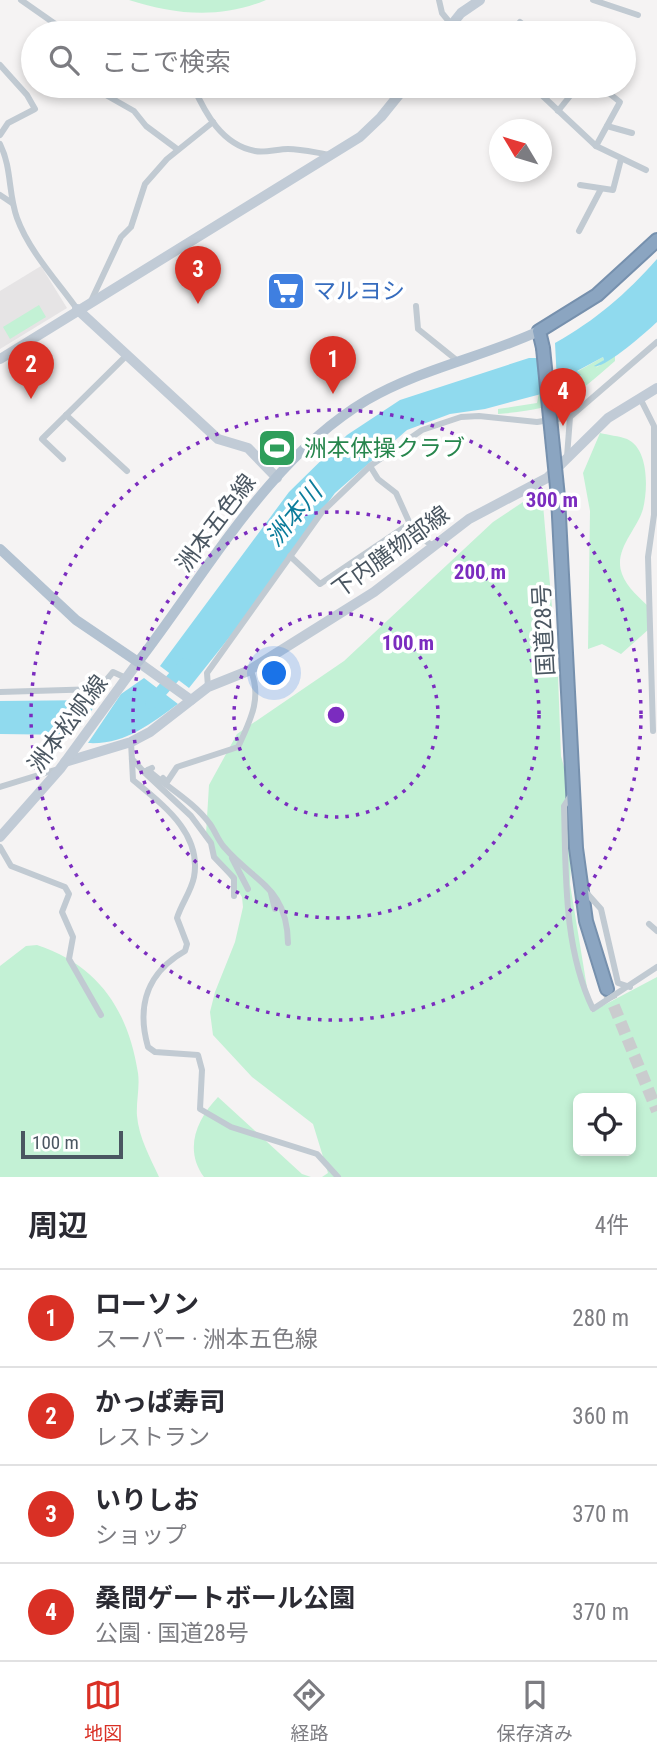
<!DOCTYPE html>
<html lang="ja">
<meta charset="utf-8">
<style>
:root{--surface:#fff;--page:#f2f2f3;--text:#2b2b33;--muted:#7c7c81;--line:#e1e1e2;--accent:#d93025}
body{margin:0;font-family:"Roboto Condensed","Noto Sans JP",sans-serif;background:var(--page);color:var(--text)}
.controls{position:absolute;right:21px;bottom:21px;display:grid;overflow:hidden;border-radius:10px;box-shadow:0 4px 10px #0003}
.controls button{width:63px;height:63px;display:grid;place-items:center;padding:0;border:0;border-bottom:2px solid var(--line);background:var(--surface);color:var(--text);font:35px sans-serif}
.compass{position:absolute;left:489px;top:119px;width:63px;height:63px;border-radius:50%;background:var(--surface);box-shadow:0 4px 10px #0003;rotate:308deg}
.scale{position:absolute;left:21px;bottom:18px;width:102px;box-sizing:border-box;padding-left:7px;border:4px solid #4a5661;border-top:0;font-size:19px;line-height:24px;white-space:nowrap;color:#4a5661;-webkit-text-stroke:5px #fff;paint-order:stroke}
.you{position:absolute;left:275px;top:674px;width:24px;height:24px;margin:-18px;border:5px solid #fff;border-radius:50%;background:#1a73e8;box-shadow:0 0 0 10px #1a73e833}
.badge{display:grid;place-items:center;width:46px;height:46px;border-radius:50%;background:var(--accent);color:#fff;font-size:23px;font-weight:700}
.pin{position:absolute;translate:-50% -58px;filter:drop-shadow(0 2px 4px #0008)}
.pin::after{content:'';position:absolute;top:37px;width:24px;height:21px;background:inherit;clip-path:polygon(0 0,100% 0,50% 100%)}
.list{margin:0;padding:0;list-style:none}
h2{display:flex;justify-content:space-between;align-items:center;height:91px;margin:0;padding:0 28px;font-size:30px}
h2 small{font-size:23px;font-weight:400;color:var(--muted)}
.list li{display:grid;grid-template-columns:46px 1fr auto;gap:21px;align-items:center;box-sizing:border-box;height:98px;padding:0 28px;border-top:2px solid var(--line)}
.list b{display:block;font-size:26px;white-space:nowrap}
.list p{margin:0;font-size:23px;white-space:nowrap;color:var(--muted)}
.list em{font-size:23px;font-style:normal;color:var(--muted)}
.icon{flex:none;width:38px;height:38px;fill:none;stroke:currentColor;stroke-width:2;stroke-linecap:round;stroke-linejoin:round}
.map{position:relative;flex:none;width:657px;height:1177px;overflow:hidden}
.search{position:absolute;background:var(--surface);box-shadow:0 4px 10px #0003;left:21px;right:21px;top:21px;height:77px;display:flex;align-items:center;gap:18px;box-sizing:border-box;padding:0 24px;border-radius:38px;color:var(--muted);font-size:26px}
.sheet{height:483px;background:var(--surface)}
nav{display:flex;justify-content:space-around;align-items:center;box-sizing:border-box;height:98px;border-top:2px solid var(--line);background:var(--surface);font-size:19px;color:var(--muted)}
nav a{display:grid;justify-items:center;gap:4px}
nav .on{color:var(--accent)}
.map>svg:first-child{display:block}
.education{fill:#e6e4e5}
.green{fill:#c3f1d5;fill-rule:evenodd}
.water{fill:#90daee}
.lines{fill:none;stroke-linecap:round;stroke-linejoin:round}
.river{stroke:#90daee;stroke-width:12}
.highway-tunnel{stroke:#caccce;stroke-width:12;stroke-dasharray:12 6;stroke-linecap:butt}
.highway-casing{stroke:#7690ad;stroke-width:16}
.street{stroke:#c1cad2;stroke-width:6}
.secondary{stroke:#c1cbd6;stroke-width:10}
.primary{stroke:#b3c2d1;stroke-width:10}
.highway{stroke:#8ba5c1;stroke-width:12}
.highway-bridge-casing{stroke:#7690ad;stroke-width:16;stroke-linecap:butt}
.highway-bridge{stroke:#8ba5c1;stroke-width:12}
.ring{fill:none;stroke:#7b2cbf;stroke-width:3.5;stroke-dasharray:3.5 7}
.labels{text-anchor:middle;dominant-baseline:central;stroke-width:7;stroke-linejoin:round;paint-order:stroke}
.shop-label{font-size:23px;fill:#366cbe;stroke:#fff;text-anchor:start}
.leisure-label{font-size:23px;fill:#27864d;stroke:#fff;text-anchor:start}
.street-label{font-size:23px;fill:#4a5661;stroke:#fff}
.water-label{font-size:24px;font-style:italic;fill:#0c7c9b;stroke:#fff}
.centre{fill:#7b2cbf;stroke:#fff;stroke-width:3.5}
.ring-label{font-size:21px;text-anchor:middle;font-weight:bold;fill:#7b2cbf;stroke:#fff;stroke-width:7;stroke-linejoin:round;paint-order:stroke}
</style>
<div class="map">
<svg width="657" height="1177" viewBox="0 0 657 1177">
<rect width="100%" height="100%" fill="#f5f3f3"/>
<path class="education" d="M41 266 67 308 0 349V291Z"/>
<g class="green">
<path d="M129 0H266C221 19 175 15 129 0Z"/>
<path d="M39 305 46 317 10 339 3 327Z"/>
<path d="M615 354V361C571 400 558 409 498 414V409L537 403 539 393 603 357 604 360 596 368Z"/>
<path d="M600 433C608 435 619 436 627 439 649 449 648 489 643 509 637 530 613 550 622 574 627 588 640 598 650 608L649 629 621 654 602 644 588 649 590 511 583 473Z"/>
<path d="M542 493 558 676 561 756 570 789 573 814 570 884 591 1012 657 977V1177H322L328 1173 313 1124 252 1077 213 1035 210 1012 215 992 235 942 243 907 242 897 214 854 206 834 209 785 237 734 344 661 493 522 532 496ZM578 1098H631V1151H578Z"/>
<path d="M37 945C99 966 128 1010 138 1073 140 1087 136 1102 137 1116 139 1138 150 1157 159 1177H0V966L26 946Z"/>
<path d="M218 1097 302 1174 311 1177H204C184 1150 196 1120 218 1097Z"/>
</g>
<g class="water">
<path d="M657 259V322C646 332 605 369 594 366L604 360 603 357 577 371 581 375 557 382 555 343C596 320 626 294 657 259Z"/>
<path d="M529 358H541L545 393 485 409 450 414 407 430 335 493 240 624 189 688 160 666 289 492 347 435 400 400Z"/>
<path d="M144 678 178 704C150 724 125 745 88 743L121 694Z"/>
<path d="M99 700 74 735 0 734V701Z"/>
</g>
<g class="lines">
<path class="river" d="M151 703 185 664"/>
<path class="highway-tunnel" d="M607 989 657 1111"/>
<defs>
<g id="highway">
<path d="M543 348 539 331 597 295 657 240"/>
<path d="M558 497 576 848 586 921 607 989"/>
</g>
</defs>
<use href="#highway" class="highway-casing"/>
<g class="street">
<path d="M21 0 61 28 58 33"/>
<path d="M439 0 442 13 451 24"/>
<path d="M593 0 638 15"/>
<path d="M520 22 533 33"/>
<path d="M0 65 27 95 35 109 8 123 0 135"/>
<path d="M90 86 134 111 146 126 177 149"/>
<path d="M193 86C205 113 222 145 255 151 265 153 278 149 288 149 302 149 317 153 331 155"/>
<path d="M532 86 596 146 620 102 600 86"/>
<path d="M558 111 578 86"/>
<path d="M607 126 632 133"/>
<path d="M0 144C12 168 8 193 17 218 29 251 57 281 77 309"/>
<path d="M596 146 646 170"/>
<path d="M580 185 613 190 621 159"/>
<path d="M0 195 12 203"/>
<path d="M579 231 601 189"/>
<path d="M91 301 121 237 131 227 145 184 167 159 213 122"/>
<path d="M416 306 418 329 459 362"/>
<path d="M640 398 654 426V515L648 557 653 731"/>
<path d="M66 415 127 471"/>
<path d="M567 457 570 417"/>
<path d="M63 459 42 439 127 355"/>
<path d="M370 466 378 479 396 493 415 535 434 546"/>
<path d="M290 556 320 584 409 524"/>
<path d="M208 687 207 673 322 512 370 466 422 430 461 417 479 416 537 422 570 417 657 342"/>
<path d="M0 692 99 689 113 672 126 678"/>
<path d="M131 742 133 780C163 805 202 833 194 877 191 892 181 904 177 918L187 944 185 951C148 972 136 1005 148 1047L155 1052 198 1055 202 1070 200 1109 231 1127 317 1154 338 1177"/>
<path d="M132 759 144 772 152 768"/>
<path d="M148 770C168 788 194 802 210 824 215 831 218 840 224 847 255 883 287 887 288 943"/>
<path d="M144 772 191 816 211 843 214 857 234 878V896"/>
<path d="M163 778 167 782 177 767 238 747C250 721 263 697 250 669"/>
<path d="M0 787 58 769"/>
<path d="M571 795 564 806C566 872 563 947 593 1009L657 967"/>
<path d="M0 847 11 866 65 887 69 894 62 912 73 937 69 959 101 1015"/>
<path d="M232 858 248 889"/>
<path d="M584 890 601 909 618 983 630 987"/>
<path d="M271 893 275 909"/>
<path d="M649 924 657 931"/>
</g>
<g class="secondary">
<path d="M445 33 461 13 480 0"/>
<path d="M77 309 218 439 248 448 277 478"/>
<path d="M0 359 360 137 381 117 406 86"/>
<path d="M65 762 131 742 150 732 208 687 248 671 374 592 469 519 547 478 608 418 657 388"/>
<path d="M0 837 60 769 138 662 191 700"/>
</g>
<path class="primary" d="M0 549 76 620 138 662C206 574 269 458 367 400 420 369 483 357 539 331"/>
<use href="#highway" class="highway"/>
<defs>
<path id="highway-bridge" d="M543 348 558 497"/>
</defs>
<use href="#highway-bridge" class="highway-bridge-casing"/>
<use href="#highway-bridge" class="highway-bridge"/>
</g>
<g class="ring">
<circle cx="336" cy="715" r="102"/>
<circle cx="336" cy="715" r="203"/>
<circle cx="336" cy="715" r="305"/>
</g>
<defs>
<symbol id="supermarket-square" viewBox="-11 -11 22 22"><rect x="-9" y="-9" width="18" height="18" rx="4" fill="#3f7fe0" stroke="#fff"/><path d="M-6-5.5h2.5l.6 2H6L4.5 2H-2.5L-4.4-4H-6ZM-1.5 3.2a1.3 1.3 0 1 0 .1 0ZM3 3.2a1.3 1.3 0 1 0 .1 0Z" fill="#fff"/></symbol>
<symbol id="stadium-square" viewBox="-11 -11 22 22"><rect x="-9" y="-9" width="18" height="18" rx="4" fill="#2e9e5b" stroke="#fff"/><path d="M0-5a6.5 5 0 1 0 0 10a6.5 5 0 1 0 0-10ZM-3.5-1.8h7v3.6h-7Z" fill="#fff"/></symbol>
</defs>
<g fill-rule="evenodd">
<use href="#supermarket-square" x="264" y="269" width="44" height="44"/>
<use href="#stadium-square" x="255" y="426" width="44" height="44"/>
</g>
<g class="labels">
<g class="shop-label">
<text x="313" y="291">マルヨシ</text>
</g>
<g class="leisure-label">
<text x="304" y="448">洲本体操クラブ</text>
</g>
<g class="street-label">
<text transform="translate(216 523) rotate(-53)">洲本五色線</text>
<text transform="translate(391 552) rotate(-36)">下内膳物部線</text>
<text transform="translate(544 630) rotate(-93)">国道28号</text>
<text transform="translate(68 724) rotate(-53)">洲本松帆線</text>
</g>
<g class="water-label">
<text transform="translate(294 515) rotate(-50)">洲本川</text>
</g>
</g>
<circle cx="336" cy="715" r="10" class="centre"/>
<g class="ring-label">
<text x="552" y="507">300 m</text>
<text x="480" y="579">200 m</text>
<text x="408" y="650">100 m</text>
</g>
</svg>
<div class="controls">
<button><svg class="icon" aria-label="locate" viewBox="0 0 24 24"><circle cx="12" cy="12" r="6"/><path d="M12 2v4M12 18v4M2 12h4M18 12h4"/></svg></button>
</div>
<svg class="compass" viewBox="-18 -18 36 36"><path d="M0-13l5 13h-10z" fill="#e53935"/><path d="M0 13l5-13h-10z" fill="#7c7c81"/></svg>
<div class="scale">100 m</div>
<div class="you"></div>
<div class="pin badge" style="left:333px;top:394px">1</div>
<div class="pin badge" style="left:31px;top:399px">2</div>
<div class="pin badge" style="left:198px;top:304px">3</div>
<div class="pin badge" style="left:563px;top:426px">4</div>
<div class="search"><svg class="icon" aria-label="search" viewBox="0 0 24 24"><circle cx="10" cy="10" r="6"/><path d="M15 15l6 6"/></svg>ここで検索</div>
</div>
<section class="sheet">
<h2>周辺<small>4件</small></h2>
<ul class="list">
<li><span class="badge">1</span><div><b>ローソン</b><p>スーパー · 洲本五色線</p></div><em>280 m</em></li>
<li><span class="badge">2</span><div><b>かっぱ寿司</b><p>レストラン</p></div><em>360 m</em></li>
<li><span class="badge">3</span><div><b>いりしお</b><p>ショップ</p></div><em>370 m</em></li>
<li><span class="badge">4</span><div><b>桑間ゲートボール公園</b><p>公園 · 国道28号</p></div><em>370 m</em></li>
</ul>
</section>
<nav>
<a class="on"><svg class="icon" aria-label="map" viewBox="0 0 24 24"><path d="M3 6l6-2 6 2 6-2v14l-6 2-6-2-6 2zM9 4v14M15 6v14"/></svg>地図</a>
<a><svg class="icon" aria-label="directions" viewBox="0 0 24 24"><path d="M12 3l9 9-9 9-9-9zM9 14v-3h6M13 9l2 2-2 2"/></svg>経路</a>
<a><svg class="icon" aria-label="saved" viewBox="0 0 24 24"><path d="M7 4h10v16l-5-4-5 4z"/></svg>保存済み</a>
</nav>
